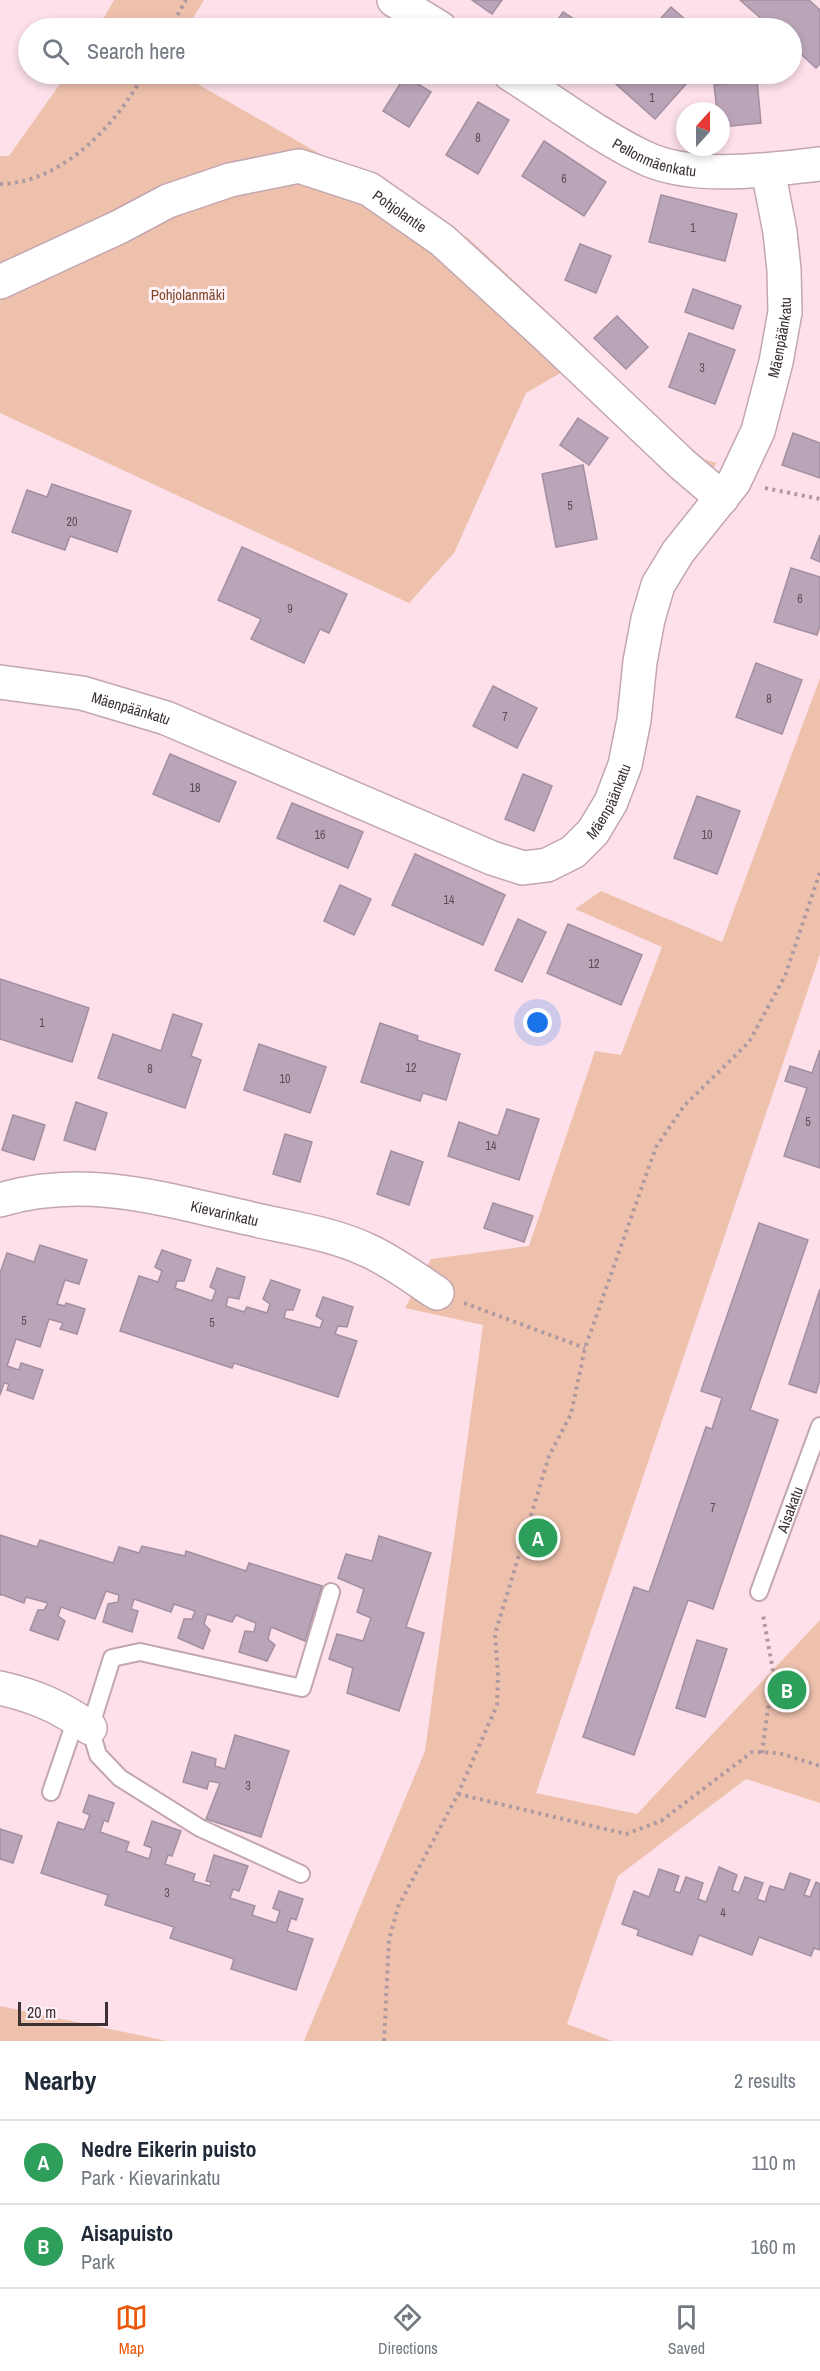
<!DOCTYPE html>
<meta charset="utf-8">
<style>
:root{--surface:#fff;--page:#f2f2f3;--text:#1f2937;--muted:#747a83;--line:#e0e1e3;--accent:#ea580c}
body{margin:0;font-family:"Archivo Narrow",sans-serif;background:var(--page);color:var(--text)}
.compass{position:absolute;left:676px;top:102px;width:54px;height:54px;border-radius:50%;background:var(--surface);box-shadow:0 3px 9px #0003;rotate:21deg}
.scale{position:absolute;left:18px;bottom:15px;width:90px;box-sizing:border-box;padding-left:6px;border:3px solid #3c3135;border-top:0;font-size:16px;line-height:21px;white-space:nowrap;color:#3c3135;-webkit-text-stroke:4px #fff3f7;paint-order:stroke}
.you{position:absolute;left:538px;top:1023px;width:21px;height:21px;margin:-15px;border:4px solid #fff;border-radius:50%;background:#1a73e8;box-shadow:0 0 0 9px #1a73e833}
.badge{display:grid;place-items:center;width:39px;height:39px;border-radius:50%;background:var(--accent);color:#fff;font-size:20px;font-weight:700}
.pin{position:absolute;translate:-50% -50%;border:3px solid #fff;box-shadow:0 2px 6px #0006}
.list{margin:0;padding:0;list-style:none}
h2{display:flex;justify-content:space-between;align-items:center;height:78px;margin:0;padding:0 24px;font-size:26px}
h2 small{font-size:20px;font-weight:400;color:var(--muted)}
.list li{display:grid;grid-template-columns:39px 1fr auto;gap:18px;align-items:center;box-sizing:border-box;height:84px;padding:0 24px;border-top:2px solid var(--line)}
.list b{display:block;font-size:22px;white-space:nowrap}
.list p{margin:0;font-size:20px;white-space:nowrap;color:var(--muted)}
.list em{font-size:20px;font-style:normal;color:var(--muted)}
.icon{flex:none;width:33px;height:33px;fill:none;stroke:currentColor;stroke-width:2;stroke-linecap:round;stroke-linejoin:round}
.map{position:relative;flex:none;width:820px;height:2041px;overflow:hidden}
.search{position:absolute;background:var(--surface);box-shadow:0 3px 9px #0003;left:18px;right:18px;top:18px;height:66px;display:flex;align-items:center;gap:15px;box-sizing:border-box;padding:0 21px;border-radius:33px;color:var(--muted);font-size:22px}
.sheet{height:246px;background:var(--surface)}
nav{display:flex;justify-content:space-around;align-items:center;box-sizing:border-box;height:84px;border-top:2px solid var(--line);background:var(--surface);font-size:16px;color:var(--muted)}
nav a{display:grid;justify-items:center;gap:3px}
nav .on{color:var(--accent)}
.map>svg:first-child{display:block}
.green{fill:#eec1ad}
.building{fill:#baa5b8;stroke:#a28fa1;stroke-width:1.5}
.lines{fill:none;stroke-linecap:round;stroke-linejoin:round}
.lane-casing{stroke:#c2a6b0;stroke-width:20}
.street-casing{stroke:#c2a6b0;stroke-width:36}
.path{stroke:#af99a1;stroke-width:4;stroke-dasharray:3 4.5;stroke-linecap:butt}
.lane{stroke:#fff;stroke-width:16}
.street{stroke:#fff;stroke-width:33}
.labels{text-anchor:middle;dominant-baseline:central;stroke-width:6;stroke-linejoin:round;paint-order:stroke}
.number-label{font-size:12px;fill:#5c4e56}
.street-label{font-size:15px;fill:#3c3135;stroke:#fff3f7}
.park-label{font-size:15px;fill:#7f4529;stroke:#fff3f7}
</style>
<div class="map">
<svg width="820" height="2041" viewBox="0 0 820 2041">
<rect width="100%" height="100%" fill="#fde0ea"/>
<g class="green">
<path d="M114 0H204L187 28H98Z"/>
<path d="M67 74H180L334 162 396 191 468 238 584 346 691 456 717 463 694 492 569 368 526 393 454 553 409 603 0 413V156H9Z"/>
<path d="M820 678V954L536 1793 637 1814 820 1620V1803L746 1779 618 1876 567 2024 612 2041H304L425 1751 483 1325 405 1308 431 1259 529 1246 595 1051 621 1055 662 947 575 909 601 891 722 942Z"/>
<path d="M0 2006 167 2041H0Z"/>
</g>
<g class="building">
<path d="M472 0H502L492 14Z"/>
<path d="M740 0H809L820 10V64L816 68 792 46V28H772Z"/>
<path d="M671 7 695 28H652Z"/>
<path d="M563 12 588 28H552Z"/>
<path d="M612 74H695L655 119 608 77Z"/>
<path d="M405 76 431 92 409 127 383 111Z"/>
<path d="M757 80 761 123 721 127V111H717L714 85Z"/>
<path d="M478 102 509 120 478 174 446 155Z"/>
<path d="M544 141 606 182 584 216 522 176Z"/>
<path d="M661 195 737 214 725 261 649 242Z"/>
<path d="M580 244 611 256 596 293 565 280Z"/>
<path d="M693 289 741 306 733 329 685 312Z"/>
<path d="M617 316 648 347 626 369 594 338Z"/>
<path d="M689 333 735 350 715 404 669 387Z"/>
<path d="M578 418 608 438 589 465 560 445Z"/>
<path d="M793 433 820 443V478L782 465Z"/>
<path d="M583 465 597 539 556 547 542 474Z"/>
<path d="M52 484 131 511 117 552 70 536 65 550 12 532 27 490 47 497Z"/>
<path d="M820 535V562L811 558Z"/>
<path d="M242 547 347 594 329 633 320 629 304 663 251 639 261 619 218 600Z"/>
<path d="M791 568 820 577V626L817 635 774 622Z"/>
<path d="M756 663 802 680 782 734 736 717Z"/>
<path d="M493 686 537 708 517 748 473 726Z"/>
<path d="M170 754 236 782 219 822 153 794Z"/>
<path d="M523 774 552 786 534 831 505 819Z"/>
<path d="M697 796 740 811 717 874 674 858Z"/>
<path d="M292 803 363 832 348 868 277 838Z"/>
<path d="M415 854 505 895 483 945 392 905Z"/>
<path d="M340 885 371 899 354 935 324 921Z"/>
<path d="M518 919 546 932 522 982 495 970Z"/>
<path d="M568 924 642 955 621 1005 547 973Z"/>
<path d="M0 979 89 1008 72 1062 0 1039Z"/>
<path d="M173 1014 202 1024 191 1056 201 1060 185 1108 98 1078 113 1034 161 1051Z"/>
<path d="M380 1023 418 1036 417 1040 460 1054 446 1100 423 1093 420 1101 361 1082Z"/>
<path d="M259 1044 326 1067 310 1113 244 1090Z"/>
<path d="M820 1050V1168L784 1156 807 1088 785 1081 790 1066 812 1073Z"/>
<path d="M76 1102 107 1113 95 1150 64 1140Z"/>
<path d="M507 1109 539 1119 519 1180 448 1156 459 1122 498 1136Z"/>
<path d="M13 1115 45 1125 34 1160 2 1150Z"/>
<path d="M285 1134 312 1142 300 1182 273 1174Z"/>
<path d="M391 1151 423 1162 409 1205 377 1194Z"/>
<path d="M493 1203 533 1216 524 1242 484 1228Z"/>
<path d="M759 1223 808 1240 750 1410 778 1420 713 1609 688 1600 634 1755 583 1737 634 1587 649 1592 706 1427 712 1429 722 1398 701 1391Z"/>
<path d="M40 1245 87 1260 79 1284 65 1280 57 1304 65 1306 66 1303 85 1309 77 1334 60 1329 63 1323 49 1319 40 1347 16 1339 7 1366 19 1370 21 1363 43 1370 33 1399 7 1390 9 1384 4 1383 0 1395V1273L7 1253 34 1262Z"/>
<path d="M162 1250 191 1260 184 1281H177L175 1288 212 1301 216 1290 210 1287 217 1268 245 1277 239 1299 228 1297 226 1306 244 1312 247 1307 267 1313 270 1304 263 1299 271 1280 300 1290 293 1310H286L284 1318 320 1328 323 1320 316 1316 323 1297 353 1307 347 1327 338 1326 335 1334 357 1341 338 1397 234 1363 232 1368 120 1331 139 1276 158 1282 162 1271 155 1267Z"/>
<path d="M820 1289V1380L816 1393 789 1384Z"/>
<path d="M0 1535 37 1547 40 1540 113 1563 119 1547 139 1553 142 1546 185 1556 186 1551 246 1571 249 1563 322 1586 305 1641 271 1627 268 1639 275 1645 267 1661 239 1652 245 1631 254 1632 256 1623 236 1615 232 1622 207 1614 204 1624 210 1630 203 1649 178 1638 184 1619H192L195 1611 174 1604 171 1612 134 1599 131 1609 138 1611 132 1632 103 1622 108 1604 118 1602 119 1595 106 1591 95 1619 61 1607 58 1616 65 1621 58 1640 30 1630 38 1610H44L48 1603 26 1597 24 1603 0 1594V1596Z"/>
<path d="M379 1536 431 1553 406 1627 424 1633 399 1711 347 1693 353 1668 329 1659 337 1634 363 1641 371 1618 357 1612 364 1589 338 1578 346 1554 372 1561Z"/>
<path d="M697 1640 727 1649 705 1717 676 1708Z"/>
<path d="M235 1735 289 1751 261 1837 206 1819 220 1783 209 1781 207 1789 183 1782 192 1752 216 1759 215 1766 225 1769Z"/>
<path d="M89 1795 114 1803 108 1822 104 1820 100 1832 129 1842 126 1851 149 1859 152 1848 144 1845 152 1821 181 1831 172 1856 168 1855 165 1864 195 1874 193 1881 210 1886 211 1882 206 1881 214 1855 248 1866 239 1891 233 1889 230 1898 255 1906 252 1915 276 1923 280 1911 273 1908 279 1891 303 1899 296 1920 291 1918 287 1931 313 1939 296 1990 231 1969 234 1959 170 1938 174 1927 105 1905 108 1895 41 1873 58 1822 84 1830 90 1815 83 1812Z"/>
<path d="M0 1829 22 1836 13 1863 0 1859Z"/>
<path d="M719 1867 737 1875 732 1890 739 1893 745 1877 763 1883 757 1899 765 1902 770 1886 784 1890 790 1873 810 1880 804 1895 810 1897 816 1882 820 1884V1950L814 1948 811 1956 759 1937 752 1955 699 1935 692 1955 637 1935 639 1930 622 1924 634 1891 649 1897 659 1869 679 1876 674 1891 680 1893 686 1877 703 1883 698 1899 706 1902Z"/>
</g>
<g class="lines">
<defs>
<g id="lane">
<path id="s1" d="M759 1592 820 1426"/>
<path d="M51 1792 76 1719"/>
<path d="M301 1874 200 1828 120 1778 98 1755 90 1728 112 1658 140 1652 302 1688 331 1592"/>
</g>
<g id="street">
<path d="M394 0 440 28"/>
<path id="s2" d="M510 74C552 100 599 136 643 157 691 181 768 170 820 164"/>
<path id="s3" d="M0 282 119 227 168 201 230 180 299 166 369 189 442 240 547 336 682 464 722 498"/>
<path id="s4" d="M0 682 82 693 166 718 492 858 523 868 547 865 573 852 593 832 611 802 625 765 634 720 640 662 648 619 658 585 678 552 734 482 758 431 776 362 785 312 784 270 780 232 768 170"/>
<path id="s5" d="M0 1200C87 1174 166 1200 252 1219 290 1228 331 1233 367 1250 392 1261 414 1278 437 1293"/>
<path d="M0 1688C36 1696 60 1707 90 1728"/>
</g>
</defs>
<use href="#lane" class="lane-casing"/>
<use href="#street" class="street-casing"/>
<g class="path">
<path d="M170 28 186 0"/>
<path d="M0 184C62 183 116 125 144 74"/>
<path d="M765 488 820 499"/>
<path d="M464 1303 585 1348"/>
<path d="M762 1753 773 1671 763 1615"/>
<path d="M458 1794 626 1834 661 1821 752 1752 779 1753 820 1766"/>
<path d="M384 2041 389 1940 398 1907 458 1794 497 1705 498 1675 495 1634 549 1456 571 1414 585 1348 656 1147 684 1106 749 1042 785 976 820 872"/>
</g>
<use href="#lane" class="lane"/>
<use href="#street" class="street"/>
</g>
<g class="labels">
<g class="number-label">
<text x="652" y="98">1</text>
<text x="478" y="138">8</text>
<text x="564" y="179">6</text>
<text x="693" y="228">1</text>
<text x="702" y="368">3</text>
<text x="570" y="506">5</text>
<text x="72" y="522">20</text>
<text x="800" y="599">6</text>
<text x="290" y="609">9</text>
<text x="769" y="699">8</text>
<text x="505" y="717">7</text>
<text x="195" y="788">18</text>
<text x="320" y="835">16</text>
<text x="707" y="835">10</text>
<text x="449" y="900">14</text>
<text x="594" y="964">12</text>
<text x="42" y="1023">1</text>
<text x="411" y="1068">12</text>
<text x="150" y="1069">8</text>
<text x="285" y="1079">10</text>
<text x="808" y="1122">5</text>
<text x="491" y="1146">14</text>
<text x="24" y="1321">5</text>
<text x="212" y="1323">5</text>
<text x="713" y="1508">7</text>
<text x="248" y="1786">3</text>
<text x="167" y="1893">3</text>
<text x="723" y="1913">4</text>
</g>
<g class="street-label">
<text stroke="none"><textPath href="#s2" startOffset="168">Pellonmäenkatu</textPath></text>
<text stroke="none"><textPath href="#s3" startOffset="434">Pohjolantie</textPath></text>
<text stroke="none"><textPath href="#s4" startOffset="1178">Mäenpäänkatu</textPath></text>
<text stroke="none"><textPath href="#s4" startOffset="134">Mäenpäänkatu</textPath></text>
<text stroke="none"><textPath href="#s4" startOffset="674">Mäenpäänkatu</textPath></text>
<text stroke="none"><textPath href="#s5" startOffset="228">Kievarinkatu</textPath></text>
<text stroke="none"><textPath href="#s1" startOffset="88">Aisakatu</textPath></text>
</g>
<g class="park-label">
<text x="188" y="294">Pohjolanmäki</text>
</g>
</g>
</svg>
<svg class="compass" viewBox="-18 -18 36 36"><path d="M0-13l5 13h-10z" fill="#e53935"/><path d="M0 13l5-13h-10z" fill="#747a83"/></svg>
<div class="scale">20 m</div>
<div class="you"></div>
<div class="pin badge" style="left:538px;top:1538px;background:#2e9e5b">A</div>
<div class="pin badge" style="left:787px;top:1690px;background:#2e9e5b">B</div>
<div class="search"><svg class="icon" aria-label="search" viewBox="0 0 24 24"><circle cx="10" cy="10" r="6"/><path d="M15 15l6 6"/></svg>Search here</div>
</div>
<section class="sheet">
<h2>Nearby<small>2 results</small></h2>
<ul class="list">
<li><span class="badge" style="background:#2e9e5b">A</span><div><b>Nedre Eikerin puisto</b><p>Park · Kievarinkatu</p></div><em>110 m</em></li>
<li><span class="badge" style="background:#2e9e5b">B</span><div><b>Aisapuisto</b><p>Park</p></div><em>160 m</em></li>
</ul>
</section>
<nav>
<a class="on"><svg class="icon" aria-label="map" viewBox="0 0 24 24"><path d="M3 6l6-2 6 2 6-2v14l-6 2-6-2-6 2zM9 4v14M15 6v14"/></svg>Map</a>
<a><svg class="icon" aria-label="directions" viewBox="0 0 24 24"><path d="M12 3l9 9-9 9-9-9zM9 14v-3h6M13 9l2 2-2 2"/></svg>Directions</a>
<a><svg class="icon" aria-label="saved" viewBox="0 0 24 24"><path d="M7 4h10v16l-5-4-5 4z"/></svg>Saved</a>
</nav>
